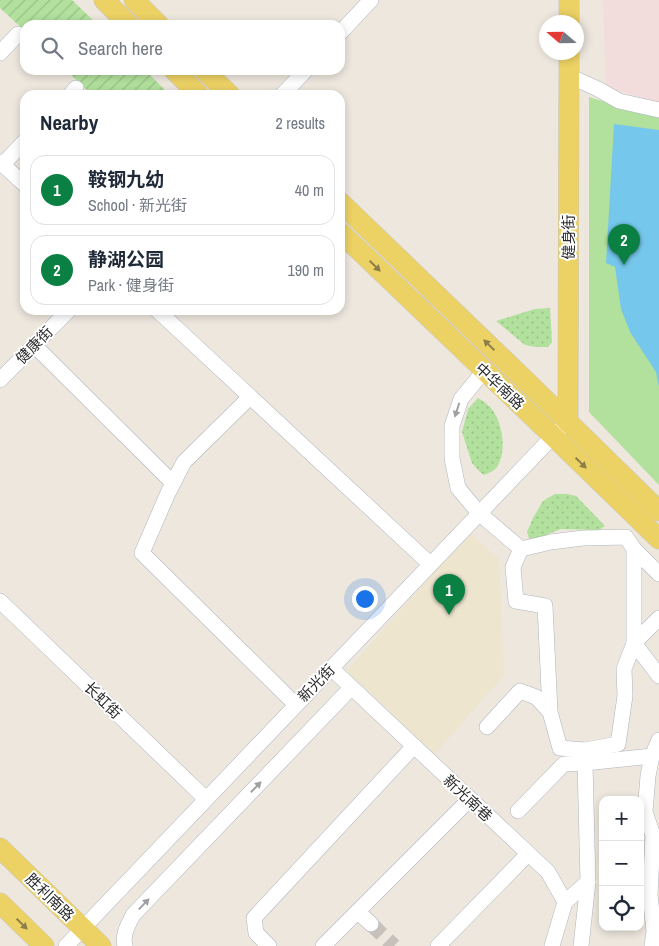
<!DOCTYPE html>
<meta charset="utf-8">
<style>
:root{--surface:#fff;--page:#f2f2f3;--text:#1f2937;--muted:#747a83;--line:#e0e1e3;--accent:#0b8043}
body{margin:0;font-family:"Archivo Narrow","Noto Sans SC",sans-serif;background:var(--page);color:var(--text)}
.controls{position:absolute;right:15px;bottom:15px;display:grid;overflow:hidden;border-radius:10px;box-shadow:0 2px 8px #0003}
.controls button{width:45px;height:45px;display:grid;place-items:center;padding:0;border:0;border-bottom:1px solid var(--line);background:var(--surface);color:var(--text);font:25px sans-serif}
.compass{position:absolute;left:539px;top:15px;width:45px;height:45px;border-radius:50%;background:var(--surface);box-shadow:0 2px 8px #0003;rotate:290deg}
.you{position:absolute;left:364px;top:598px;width:18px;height:18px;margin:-12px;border:4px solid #fff;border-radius:50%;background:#1a73e8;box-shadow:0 0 0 8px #1a73e833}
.badge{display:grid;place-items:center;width:32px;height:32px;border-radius:50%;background:var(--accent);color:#fff;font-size:16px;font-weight:700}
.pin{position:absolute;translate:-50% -41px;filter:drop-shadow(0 1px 2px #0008)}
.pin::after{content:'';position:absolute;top:26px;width:18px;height:15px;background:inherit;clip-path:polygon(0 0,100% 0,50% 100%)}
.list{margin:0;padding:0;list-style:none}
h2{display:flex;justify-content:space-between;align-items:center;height:65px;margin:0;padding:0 20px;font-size:21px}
h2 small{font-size:16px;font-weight:400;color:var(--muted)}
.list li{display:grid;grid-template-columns:32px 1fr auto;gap:15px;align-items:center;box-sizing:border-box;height:70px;margin:0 10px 10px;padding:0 10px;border:1px solid var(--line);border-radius:15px}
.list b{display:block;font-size:19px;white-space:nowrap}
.list p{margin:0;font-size:16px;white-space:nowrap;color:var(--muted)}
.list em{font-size:16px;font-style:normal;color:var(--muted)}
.icon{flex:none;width:28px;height:28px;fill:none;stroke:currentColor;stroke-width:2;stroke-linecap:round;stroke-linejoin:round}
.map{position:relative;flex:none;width:659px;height:946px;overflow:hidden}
.search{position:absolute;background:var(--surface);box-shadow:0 2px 8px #0003;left:20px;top:20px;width:325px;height:55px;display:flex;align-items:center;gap:12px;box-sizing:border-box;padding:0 18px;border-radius:15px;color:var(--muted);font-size:19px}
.panel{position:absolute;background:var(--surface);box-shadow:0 2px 8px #0003;left:20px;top:90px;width:325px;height:225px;border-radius:15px}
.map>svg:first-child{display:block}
.education{fill:#ede5ce}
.medical{fill:#f3dcdc}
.grass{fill:url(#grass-dots)}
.park{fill:#b2e19d}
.garden{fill:url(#garden-furrows)}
.water{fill:#75c7eb}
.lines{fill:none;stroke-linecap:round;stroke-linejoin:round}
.minor-tunnel{stroke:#c6c1ba;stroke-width:15;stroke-dasharray:15 8;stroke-linecap:butt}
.minor-casing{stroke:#b1b4be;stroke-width:16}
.major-casing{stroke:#c8c8c8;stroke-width:21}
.minor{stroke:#fff;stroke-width:15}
.major{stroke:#ecd164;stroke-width:20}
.oneway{fill:#8c7e48}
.oneway2{fill:#a0a0a0}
.labels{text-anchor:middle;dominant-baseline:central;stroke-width:4;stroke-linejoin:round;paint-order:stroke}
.street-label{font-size:15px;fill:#2b2b2b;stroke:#fff}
</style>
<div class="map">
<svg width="659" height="946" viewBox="0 0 659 946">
<defs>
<pattern id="grass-dots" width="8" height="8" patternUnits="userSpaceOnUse" patternTransform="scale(1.25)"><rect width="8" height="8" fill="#b2e19d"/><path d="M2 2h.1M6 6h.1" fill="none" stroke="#99c187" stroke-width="1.8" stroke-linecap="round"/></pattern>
<pattern id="garden-furrows" width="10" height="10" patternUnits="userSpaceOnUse" patternTransform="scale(1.25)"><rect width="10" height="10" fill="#b2e19d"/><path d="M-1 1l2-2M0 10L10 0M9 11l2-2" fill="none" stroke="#99c187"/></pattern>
</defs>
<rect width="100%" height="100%" fill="#ede7de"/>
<path class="education" d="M469 533 499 559 504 675 435 754 347 671Z"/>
<path class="medical" d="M603 0H659V103L606 87Z"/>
<g class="grass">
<path d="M550 308 552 342 548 347H536L525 345 496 321 535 309Z"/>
<path d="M478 398C481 400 485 402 488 405 502 417 508 451 497 467 494 471 489 473 484 475L480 472 472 463 462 432 468 409Z"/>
<path d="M555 494H567L576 496 605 526 599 530 561 529 548 534 536 543 530 541 527 532 533 518 543 501Z"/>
</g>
<path class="park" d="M589 97 659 118V485L589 412Z"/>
<g class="garden">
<path d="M0 0H72L98 25H25V31L0 8Z"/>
<path d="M66 70H145L170 95H92Z"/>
</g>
<path class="water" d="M614 124 659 130V387L656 372 630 332 621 309 615 267 606 263Z"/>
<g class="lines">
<path class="minor-tunnel" d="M371 924 394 946"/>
<defs>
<g id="minor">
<path d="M340 33 371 0"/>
<path d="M0 53 18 34"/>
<path d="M569 76 598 89 619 101 659 110"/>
<path d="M70 95 76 88"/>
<path d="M282 95 306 70"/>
<path d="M0 162 25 185"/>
<path d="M3 164 25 141"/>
<path d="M157 310 430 564"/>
<path d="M34 345 173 483"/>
<path d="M484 371 461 399 452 426V458L458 488 479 513 521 549 551 542 583 538 626 537 634 549V643L624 669 625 696 618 744 585 750 560 748 550 712 545 606 516 601 513 567 521 549"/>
<path d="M0 380 69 310"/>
<path d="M250 397 184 462 168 493 142 553 296 705"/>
<path d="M634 549 659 574"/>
<path d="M0 601 206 799"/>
<path d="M659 618 634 643 659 676"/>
<path d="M331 668 548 872 565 902 552 946"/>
<path d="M487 727 520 691 536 697 550 712"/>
<path d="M518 811 564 764 585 763"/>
<path d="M565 902 588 882 585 763 652 756"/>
<path d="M358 912 371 924"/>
<path d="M66 946 561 428"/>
<path d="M125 946C122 935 128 925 133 915L351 688"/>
<path d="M269 946 256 933 254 918 414 746"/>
<path d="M323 946 470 799"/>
<path d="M438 946 528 854"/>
<path d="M581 946 588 882"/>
<path d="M652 946 654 931 650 895 653 835 645 812 648 776 652 756 659 740"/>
</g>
<g id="major">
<path d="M104 0 129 25"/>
<path d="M134 0 159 25"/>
<path d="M569 22V0"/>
<path d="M174 70 199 95"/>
<path d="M204 70 230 95"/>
<path d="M340 202 524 379 659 511"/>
<path d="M340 232 553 436 659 539"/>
<path d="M568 422 569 52"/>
<path d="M0 848 101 946"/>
<path d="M0 903 44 946"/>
</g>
</defs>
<use href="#minor" class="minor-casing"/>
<use href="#major" class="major-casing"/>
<use href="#minor" class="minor"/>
<use href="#major" class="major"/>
</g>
<defs><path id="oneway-solid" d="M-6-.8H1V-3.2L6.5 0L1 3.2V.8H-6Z" transform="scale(1.25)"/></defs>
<g class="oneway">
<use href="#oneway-solid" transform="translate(375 266) rotate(44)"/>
<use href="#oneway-solid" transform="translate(489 345) rotate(-136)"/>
<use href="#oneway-solid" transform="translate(581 463) rotate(44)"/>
<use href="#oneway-solid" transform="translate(22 924) rotate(44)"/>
</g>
<g class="oneway2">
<use href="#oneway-solid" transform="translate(457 410) rotate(108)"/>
<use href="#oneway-solid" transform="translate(256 787) rotate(-46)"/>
<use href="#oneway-solid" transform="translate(144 904) rotate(-46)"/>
</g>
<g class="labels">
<g class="street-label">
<text transform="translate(568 237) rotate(-90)">健身街</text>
<text transform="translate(34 345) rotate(-46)">健康街</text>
<text transform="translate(500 386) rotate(43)">中华南路</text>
<text transform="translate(316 683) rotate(-46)">新光街</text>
<text transform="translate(103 700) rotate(44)">长虹街</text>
<text transform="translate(468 798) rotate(43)">新光南巷</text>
<text transform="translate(50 897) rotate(44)">胜利南路</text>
</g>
</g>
</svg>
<div class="controls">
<button>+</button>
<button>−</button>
<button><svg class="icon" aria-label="locate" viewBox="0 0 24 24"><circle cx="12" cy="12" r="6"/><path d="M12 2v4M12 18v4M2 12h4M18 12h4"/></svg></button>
</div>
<svg class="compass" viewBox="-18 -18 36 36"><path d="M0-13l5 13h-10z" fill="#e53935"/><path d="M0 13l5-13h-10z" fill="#747a83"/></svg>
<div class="you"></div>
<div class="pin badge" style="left:449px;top:615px">1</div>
<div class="pin badge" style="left:624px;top:265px">2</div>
<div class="search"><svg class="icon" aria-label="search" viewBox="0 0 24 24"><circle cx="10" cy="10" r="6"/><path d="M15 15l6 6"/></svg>Search here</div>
<section class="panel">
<h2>Nearby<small>2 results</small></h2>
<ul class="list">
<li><span class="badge">1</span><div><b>鞍钢九幼</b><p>School · 新光街</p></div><em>40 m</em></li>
<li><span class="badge">2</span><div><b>静湖公园</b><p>Park · 健身街</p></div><em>190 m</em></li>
</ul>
</section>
</div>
